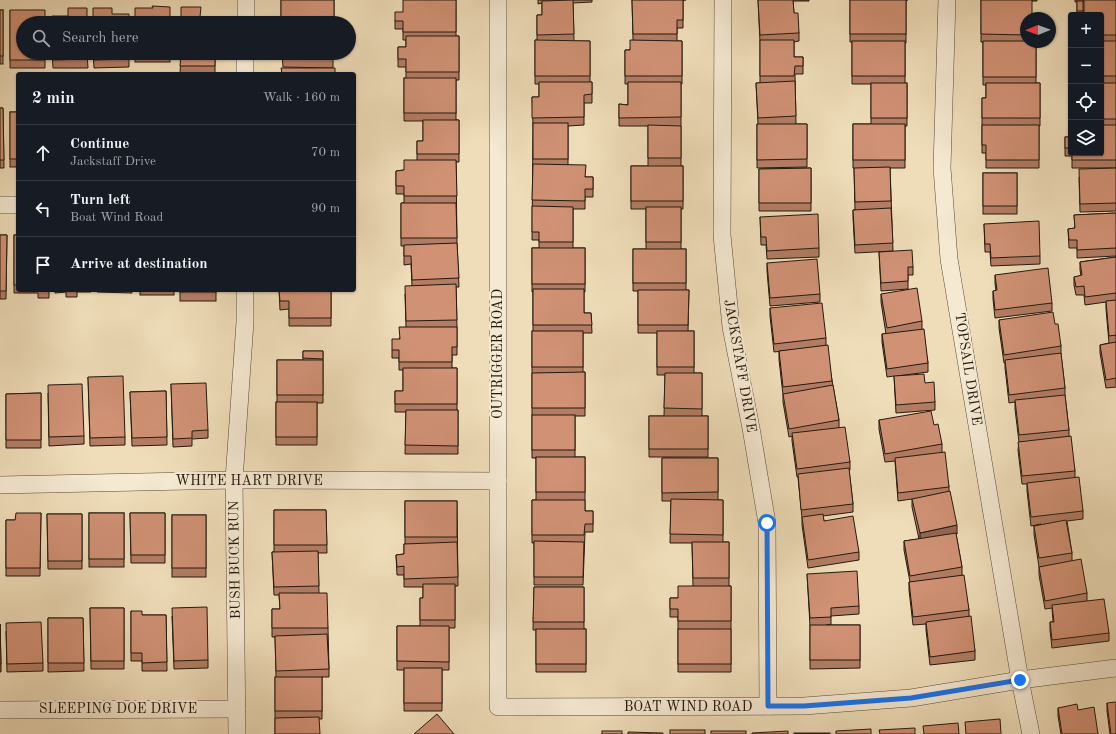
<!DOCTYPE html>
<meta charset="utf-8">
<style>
:root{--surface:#171b24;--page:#20242c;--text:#f1f3f6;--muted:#9ea1a6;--line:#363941}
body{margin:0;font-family:"Old Standard TT",serif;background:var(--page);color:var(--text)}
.controls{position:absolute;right:12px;top:12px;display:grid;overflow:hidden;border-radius:4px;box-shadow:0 1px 3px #0004}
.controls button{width:36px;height:36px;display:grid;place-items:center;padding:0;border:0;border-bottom:1px solid var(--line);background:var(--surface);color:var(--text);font:20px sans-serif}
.compass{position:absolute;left:1020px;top:12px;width:36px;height:36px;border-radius:50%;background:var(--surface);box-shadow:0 1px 3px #0004;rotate:269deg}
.stop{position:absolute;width:12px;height:12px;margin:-9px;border:3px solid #1a73e8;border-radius:50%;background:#fff}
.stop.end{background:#1a73e8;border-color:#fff;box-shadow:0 1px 4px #0008}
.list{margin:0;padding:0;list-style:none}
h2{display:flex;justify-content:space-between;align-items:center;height:52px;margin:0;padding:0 16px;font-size:17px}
h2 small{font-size:13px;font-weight:400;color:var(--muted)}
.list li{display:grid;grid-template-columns:26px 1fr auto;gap:12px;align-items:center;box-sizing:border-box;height:56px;padding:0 16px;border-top:1px solid var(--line)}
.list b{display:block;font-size:15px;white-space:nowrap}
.list p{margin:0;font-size:13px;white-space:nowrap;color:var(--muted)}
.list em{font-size:13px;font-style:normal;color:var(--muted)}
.icon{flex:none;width:22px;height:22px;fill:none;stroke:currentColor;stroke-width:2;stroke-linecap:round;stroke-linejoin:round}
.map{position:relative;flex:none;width:1116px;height:734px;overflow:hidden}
.search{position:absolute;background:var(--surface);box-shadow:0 1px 3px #0004;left:16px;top:16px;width:340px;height:44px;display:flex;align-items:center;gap:10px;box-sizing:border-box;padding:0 14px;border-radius:22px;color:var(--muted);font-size:15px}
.panel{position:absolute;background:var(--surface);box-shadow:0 1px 3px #0004;left:16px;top:72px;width:340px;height:220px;border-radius:4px}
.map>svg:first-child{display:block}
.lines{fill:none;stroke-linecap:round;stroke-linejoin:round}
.street-casing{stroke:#574a38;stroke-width:18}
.street{stroke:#f5e9d2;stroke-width:17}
.wall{fill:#b37d65;stroke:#24190d}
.shaded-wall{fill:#926652;stroke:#24190d}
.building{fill:#d09175;stroke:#24190d}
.route{stroke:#1a73e8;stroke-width:5}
.labels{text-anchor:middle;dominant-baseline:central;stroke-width:4;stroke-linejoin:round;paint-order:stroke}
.street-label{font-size:14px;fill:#24190d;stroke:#f5e9d2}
</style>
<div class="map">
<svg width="1116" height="734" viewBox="0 0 1116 734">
<rect width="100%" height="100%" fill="#efddb9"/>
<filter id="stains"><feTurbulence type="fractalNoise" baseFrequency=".005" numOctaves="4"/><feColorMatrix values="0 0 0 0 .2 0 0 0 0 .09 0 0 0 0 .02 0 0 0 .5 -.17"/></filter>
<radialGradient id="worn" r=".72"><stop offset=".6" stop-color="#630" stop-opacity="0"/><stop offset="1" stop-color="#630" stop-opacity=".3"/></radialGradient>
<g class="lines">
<defs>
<g id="street">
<path d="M498 0V707L804 706 911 698 1020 680 1116 668"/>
<path d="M723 0 722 235 731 327 751 428 767 523 768 706"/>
<path d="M947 0 942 168 949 259 1020 680 1031 734"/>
<path d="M246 23V0"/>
<path d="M245 74V53"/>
<path d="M0 205H18"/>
<path d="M0 485 234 480 498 481"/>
<path d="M0 710 237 709"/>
<path d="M237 734 234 480 245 322V290"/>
</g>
</defs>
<use href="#street" class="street-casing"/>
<use href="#street" class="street"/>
</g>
<g class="wall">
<rect x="281" y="0" width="53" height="23"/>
<path d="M456 0V36H459V80H456V120H459V162H456L457 243 459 287H456L457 327V355H452V368H457V410H458V454H405L406 412H395V391H403V370H399V358H392V350L399 339 406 327 405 294 412 286 411 264 404 265V246H401V203H404V194H396V171L404 170 417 160V141H423V121H404V78H406V67H398V47H406V40H403V29H395V20L403 12Z"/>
<path d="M538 0H592V2L573 3 574 41H590V82H592V103H584V125L568 126V165L586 177H593V197H585V209H573V248H585V292H584V313H591L592 333H583V372H585V416H575V457H585V511H593V532H585L583 585H534V543H532V500H536V458H532V331H533V292H532V248H539V240H532L533 126 532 97H539V84H535V40H537V15H542V3L538 4Z"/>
<path d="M632 0H686H683V28H677V41H682V84H681V166H683V209H681V249H686V290H689L688 331H694V373H702V416H708V457H649V416H664L665 375H657V333H638V291H633V249H646V209H631V166H648V126H619V104L628 105V84H625V50H630L633 40Z"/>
<path d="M758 0H809V1H793L794 13 799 33V41L794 42V57H803V74H795L796 124H807V167L757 168V124H758L756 83H760V43Z"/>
<path d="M850 0H908H906V43H905V83H907V126H905V168H890L893 251 855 253 853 218V210H855L854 168H853V124H871V84H852V42H850Z"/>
<path d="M981 0H1037V1H1032L1026 18V42H1036V83H1040V126H1039V168H986V153H982V98H986V85H983V42H981Z"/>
<path d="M1075 0H1116V168H1072V156H1065V137H1071V153H1101V15L1084 2H1083V15H1077V2H1075Z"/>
<rect x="0" y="10" width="3" height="54"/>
<path d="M10 10 45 53V68H10Z"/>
<path d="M52 53H87L88 68H53Z"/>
<path d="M93 53H129V67L94 68Z"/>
<rect x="135" y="53" width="35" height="9"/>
<path d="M181 53H215V74H180Z"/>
<path d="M282 53H333V68L283 67Z"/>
<path d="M0 108H3L4 168H0Z"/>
<rect x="10" y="112" width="8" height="55"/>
<path d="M811 168V211H759V169Z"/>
<path d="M1116 168V211L1080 212 1079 177Z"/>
<rect x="983" y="173" width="34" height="41"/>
<path d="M1116 213V256L1077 258V248H1069L1068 229 1075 228 1074 215Z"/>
<path d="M760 217 819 248V257L767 259 766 245H761Z"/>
<path d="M984 224 1040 256V264L991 266 990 252H985Z"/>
<path d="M0 235H7L6 299H0Z"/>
<path d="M14 235H18V290H49V298H38V293H14Z"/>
<path d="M879 252 913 267V275H908V289L881 291Z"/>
<path d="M1116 257V387L1106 388 1100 353V345L1109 343 1106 309V302L1085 305 1084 295H1076L1074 285V277L1081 276 1080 270V262Z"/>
<path d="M767 263 820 294V302L770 306 767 271Z"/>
<path d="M995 275 1052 303V311L995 318 993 299V291H996L995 283Z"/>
<path d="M55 290H91V292H77V297H66V292L55 293Z"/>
<path d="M97 290H132V293L97 292Z"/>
<rect x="140" y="290" width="34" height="5"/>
<rect x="180" y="290" width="36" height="11"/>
<path d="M279 290H331V326H289V309L280 310Z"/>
<path d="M881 294 922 321V329L928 363V372L897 376 925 383 935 402V410L896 413 894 376 887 377 882 342V334H886L881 302Z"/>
<path d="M770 308 826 338V346L839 420V427L850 462V470H849L853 504V512L823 516 824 521 859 552V560L808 568 802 525V518L798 477H797L792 441V436L789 437 783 402V395L779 360V351L792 350 774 352 770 316Z"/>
<path d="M999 320 1055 324 1061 346V354L1065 388V395L1069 430V437L1075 471V477L1083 511V519L1067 521 1072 553V561L1087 593V601L1109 633V641L1052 648 1050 630V622H1053L1052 608 1045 609 1039 575V567L1034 534V526L1041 524 1031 526 1027 491V484H1022L1018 450 1019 442 1015 409V402L1009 403 1005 368V363H1004L999 328Z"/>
<path d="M303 351H323V403H317V445H276V402H277V360H303Z"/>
<path d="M88 377 125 437V445L90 446Z"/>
<path d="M171 384 208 430V438L192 439V446L173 447Z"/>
<path d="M166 391 167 445 132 446 130 392Z"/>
<path d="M41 393V448H6V394Z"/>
<path d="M48 393 84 436V444L49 446Z"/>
<path d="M879 420 934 425 942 444V452L949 487V491L957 534H956L962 567V576L969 610V617L975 651V660L930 665 926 630V624L913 625 909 590V582H910L904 550V541L919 539 912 507V499L898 501 895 461 885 462 879 429Z"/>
<path d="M662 458H718V500H723V542H729V586H731V672H678V617H670V598H678L693 586 692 543H670L671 501H662Z"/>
<path d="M405 501H457L458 586H455V628H449V670H442V711H404V670H397V626H420V598H423V587H404V575H397L396 555 404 554V544H405Z"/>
<path d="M274 510H326L327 553H318L319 593 328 628 329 669V677H322V719H319L275 734V677H276L275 637H272V609H280L279 595H274L272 552H274Z"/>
<path d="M41 513 40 576H6V520H15Z"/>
<rect x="89" y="513" width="35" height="54"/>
<path d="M130 513H165V563H131Z"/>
<path d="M47 514H82V569H48Z"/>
<rect x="172" y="515" width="34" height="62"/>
<path d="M807 574 859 606V614L831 616V625H826H860V668L810 669V626Z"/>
<path d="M534 587H584V629H586V672H536V630H533Z"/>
<path d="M90 608H124V669H91Z"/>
<path d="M131 611 142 615H166L167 671H142V661H131Z"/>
<path d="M172 616 208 660V668L174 669Z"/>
<path d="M48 618H83L84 671 48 672Z"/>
<path d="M0 624 1 664V672H0Z"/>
<path d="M6 631 43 663V671L7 672Z"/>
<path d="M1107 703 1116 734H1110L1107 711Z"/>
<path d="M1058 708 1078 710 1098 734H1061L1058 716Z"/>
</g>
<path class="shaded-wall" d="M957 525V534L920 541V533Z"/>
<g class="building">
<path d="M281 0H334V19L281 18Z"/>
<path d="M403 0H456V32H403V21H395V12H403Z"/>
<path d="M573 0 574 34 537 35V15H542V1Z"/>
<path d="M632 0H683V20H677V34H633Z"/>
<path d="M758 0H793L794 13H798L799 33 760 35Z"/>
<rect x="850" y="0" width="56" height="34"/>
<path d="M981 0H1032V18H1026V35L981 34Z"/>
<path d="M1084 0H1116V35H1101V15H1084Z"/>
<rect x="1077" y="1" width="6" height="10"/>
<path d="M152 6 170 7V23H135V8H153Z"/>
<path d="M181 7H201L200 17H216V23H181Z"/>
<path d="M68 8H87V23H52V16H68Z"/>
<path d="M93 8H112V14H129V23H93Z"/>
<rect x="0" y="10" width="3" height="46"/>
<path d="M10 10H45V23H23V53H45V60H10Z"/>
<path d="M406 36H459V72H406V59H398V47H406Z"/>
<path d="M535 40 590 41V76H535Z"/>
<path d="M630 40 682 41V76H625V50H630Z"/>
<path d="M760 40H794V57H803V66H795L794 76H760Z"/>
<rect x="852" y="41" width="53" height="35"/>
<path d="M983 41H1026V42H1036V77H983Z"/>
<rect x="1101" y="41" width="15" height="35"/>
<path d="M53 53H87L88 59 53 60Z"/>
<path d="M94 53H129V59L94 60Z"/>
<path d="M135 53H170V54Z"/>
<path d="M181 53H215V66H180Z"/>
<rect x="283" y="53" width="50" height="6"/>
<path d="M281 68H335V74H282Z"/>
<rect x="404" y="78" width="52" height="35"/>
<path d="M795 81 796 116 758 118 756 83Z"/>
<path d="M539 82H592V94L584 95V117L532 118V97H539Z"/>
<path d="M628 82H681V117L619 118V104L628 105Z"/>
<rect x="871" y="83" width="36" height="35"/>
<path d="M986 83H1040V118H982V98H986Z"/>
<rect x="1101" y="83" width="15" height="36"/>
<path d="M0 108H3L4 160H0Z"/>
<rect x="10" y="112" width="8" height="47"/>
<path d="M423 120H459V154H417V141H423Z"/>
<rect x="533" y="123" width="35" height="36"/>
<path d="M757 124H807V159L757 160Z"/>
<rect x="853" y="124" width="52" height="36"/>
<path d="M648 125 681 126V158H648Z"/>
<path d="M982 125H1039V160H986V145H982Z"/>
<path d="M1101 125H1116V160H1072V153H1101Z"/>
<rect x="1065" y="137" width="6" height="11"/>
<path d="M404 160H456L457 196H404V186H396V171L404 170Z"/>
<path d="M533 164 586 165 585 177H593V189H585V201L532 200Z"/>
<rect x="631" y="166" width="52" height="35"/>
<path d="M890 167 891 201 855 202 854 168Z"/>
<path d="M811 168V203H759V169Z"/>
<path d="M1116 168V203L1080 204 1079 169Z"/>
<rect x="983" y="173" width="34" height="33"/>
<path d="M401 203H456L457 238H401Z"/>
<path d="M532 206 573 207V242H539V232H532Z"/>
<rect x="646" y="207" width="35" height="35"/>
<path d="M891 208 893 243 855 245 853 210Z"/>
<path d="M1116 213V248L1077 250V240H1069L1068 229 1075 228 1074 215Z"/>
<path d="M818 214 819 248 767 251 766 237H761L760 217Z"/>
<path d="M1039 221 1040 256 991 258 990 244H985L984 224Z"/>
<path d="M0 235H7L6 291H0Z"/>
<rect x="14" y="235" width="4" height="50"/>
<path d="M457 243 459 278 412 280 411 256H404V245Z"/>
<rect x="532" y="248" width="53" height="36"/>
<rect x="633" y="249" width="53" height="34"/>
<path d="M912 250 913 267H908V281L881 283 879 252Z"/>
<path d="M1116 257V293L1085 297 1084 286 1076 287 1074 277 1082 275 1080 262Z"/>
<path d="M817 259 820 294 770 298 767 263Z"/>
<path d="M1048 268 1052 303 995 310 993 291 997 290 995 275Z"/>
<path d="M456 284 457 320 406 321 405 286Z"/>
<path d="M917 288 922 321 887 328 881 294Z"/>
<path d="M533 289H584V313H591L592 325H533Z"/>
<rect x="180" y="290" width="36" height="2"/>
<path d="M279 290H331V318H289V301H280Z"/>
<path d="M638 290H689L688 325H638Z"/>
<path d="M1116 300V335L1109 336 1106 301Z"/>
<path d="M822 303 826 338 774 344 770 308Z"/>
<path d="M1053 312 1055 324H1058L1061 346 1004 355 999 320Z"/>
<path d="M399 327H457V347H452V362H399V350H392V339H400Z"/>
<path d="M924 329 928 363 887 369 882 334Z"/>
<rect x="532" y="331" width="51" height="36"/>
<rect x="657" y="331" width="37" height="36"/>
<path d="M1116 342V378L1106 380 1100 345Z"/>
<path d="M828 345 832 381 783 387 779 351Z"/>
<path d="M303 351H323V359L303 358Z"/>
<path d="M1061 353 1065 388 1009 395 1005 360Z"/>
<rect x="277" y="360" width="46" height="35"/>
<path d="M403 368H457V404H395V391H403Z"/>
<path d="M585 372V408H532V373Z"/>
<path d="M665 373H702V409L664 408Z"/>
<path d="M924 374 925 383 934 382 935 402 896 405 894 376Z"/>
<path d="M123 376 125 437 90 438 88 377Z"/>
<path d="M206 383 208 430 192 431V438L173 439 171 384Z"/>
<path d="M82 384 84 436 49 437 48 385Z"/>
<path d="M833 385 839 420 789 429 783 394Z"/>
<path d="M166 391 167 437 132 438 130 392Z"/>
<path d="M41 393V440H6V394Z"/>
<path d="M1065 395 1069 430 1019 435 1015 400Z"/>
<rect x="276" y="402" width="41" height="35"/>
<path d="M406 410H458V446L405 445Z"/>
<path d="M931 411 934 425 938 424 942 444 885 454 879 420Z"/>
<rect x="532" y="415" width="43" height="35"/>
<rect x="649" y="416" width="59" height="33"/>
<path d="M845 427 850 462 797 469 792 433Z"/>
<path d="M1071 436 1075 471 1022 476 1018 442Z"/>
<path d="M945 452 949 487 898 493 895 458Z"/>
<rect x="536" y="457" width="49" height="35"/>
<path d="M662 458H718V492L662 493Z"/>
<path d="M849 468 853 504 801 510 798 474Z"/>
<path d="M1079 477 1083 511 1031 517 1027 483Z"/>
<path d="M950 491 957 525 920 533 912 499Z"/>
<path d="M671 499 723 500V535L670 534Z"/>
<path d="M532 500H585V511H593V524H585L584 535H532Z"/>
<rect x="405" y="501" width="52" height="36"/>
<path d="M274 510H326L327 545H274Z"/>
<path d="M16 513H41L40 568H6V520H15Z"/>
<rect x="89" y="513" width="35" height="46"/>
<path d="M130 513H165V555H131Z"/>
<path d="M47 514H82V561H48Z"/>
<path d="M823 514 824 521 853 516 859 552 808 560 802 517Z"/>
<rect x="172" y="515" width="34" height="53"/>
<path d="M1066 520 1072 553 1039 558 1034 526Z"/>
<path d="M956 533 962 567 910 576 904 541Z"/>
<path d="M534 541 584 542 583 577H534Z"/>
<path d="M457 542 458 577 404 579V566L397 567 396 555 404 554V544Z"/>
<path d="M692 542H729V578H693Z"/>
<path d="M318 551 319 586 274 587 272 552Z"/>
<path d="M1081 559 1087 593 1045 601 1039 567Z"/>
<path d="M857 571 859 606 831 608V617L810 618 807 574Z"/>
<path d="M964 575 969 610 913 617 909 582Z"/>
<path d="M423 584H455V620H420V598H423Z"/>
<path d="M678 586H731V621H678V609H670V598H678Z"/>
<path d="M534 587H584V622H533Z"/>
<path d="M279 593H327L328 628H272V609H280Z"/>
<path d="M1104 599 1109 633 1052 640 1050 622H1054L1052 605Z"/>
<path d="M207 607 208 660 174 661 172 608Z"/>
<path d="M90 608H124V661H91Z"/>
<path d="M131 611H142V615H166L167 662 142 663V653H131Z"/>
<path d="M971 616 975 651 930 657 926 622Z"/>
<path d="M48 618H83L84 663H48Z"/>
<path d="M41 622 43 663 7 664 6 623Z"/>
<path d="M0 624 1 664H0Z"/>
<rect x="810" y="625" width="50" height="35"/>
<path d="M397 626H449V662L397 661Z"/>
<rect x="536" y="629" width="50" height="35"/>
<rect x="678" y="629" width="53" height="35"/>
<path d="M327 634 329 669 276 671 275 636Z"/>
<rect x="404" y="668" width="38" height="35"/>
<rect x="275" y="677" width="47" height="34"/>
<path d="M1116 702V734H1111L1107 703Z"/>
<path d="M1077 704 1078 710 1094 707 1098 734H1062L1058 708Z"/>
<path d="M437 714 454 734H414Z"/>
<path d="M319 717 320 734H275V718Z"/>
<path d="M1000 719 1001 734H966L965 722Z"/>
<path d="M958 723 959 734H924L923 726Z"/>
<path d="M915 728V734H880L879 730Z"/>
<path d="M871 729V734H836V731Z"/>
<rect x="670" y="730" width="35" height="4"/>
<rect x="602" y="731" width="20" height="3"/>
<rect x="711" y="731" width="35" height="3"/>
<path d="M788 731V734H752V733Z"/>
<path d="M628 732 663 733V734H628Z"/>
<rect x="794" y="733" width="36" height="1"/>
</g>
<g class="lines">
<path class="route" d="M767 523 768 706H804L911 698 1020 680"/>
</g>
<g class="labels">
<g class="street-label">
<text transform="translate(498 354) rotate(-90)">OUTRIGGER ROAD</text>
<text transform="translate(740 366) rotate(80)">JACKSTAFF DRIVE</text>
<text transform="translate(968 369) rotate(81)">TOPSAIL DRIVE</text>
<text x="249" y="481">WHITE HART DRIVE</text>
<text transform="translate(235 560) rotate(-91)">BUSH BUCK RUN</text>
<text x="688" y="707">BOAT WIND ROAD</text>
<text x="118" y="709">SLEEPING DOE DRIVE</text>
</g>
</g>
<rect width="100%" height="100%" filter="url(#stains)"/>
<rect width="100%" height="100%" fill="url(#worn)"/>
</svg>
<div class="controls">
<button>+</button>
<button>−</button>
<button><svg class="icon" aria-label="locate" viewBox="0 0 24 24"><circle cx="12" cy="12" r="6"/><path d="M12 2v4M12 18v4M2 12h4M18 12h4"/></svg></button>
<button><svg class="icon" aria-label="layers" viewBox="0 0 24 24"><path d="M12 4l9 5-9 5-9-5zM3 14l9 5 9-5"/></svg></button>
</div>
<svg class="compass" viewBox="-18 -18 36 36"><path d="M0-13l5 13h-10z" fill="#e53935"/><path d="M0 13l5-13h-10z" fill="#9ea1a6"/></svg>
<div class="stop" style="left:767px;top:523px"></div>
<div class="stop end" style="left:1020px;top:680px"></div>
<div class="search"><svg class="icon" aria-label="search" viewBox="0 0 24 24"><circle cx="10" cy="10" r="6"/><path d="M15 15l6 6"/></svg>Search here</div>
<section class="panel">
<h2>2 min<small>Walk · 160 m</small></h2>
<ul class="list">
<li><svg class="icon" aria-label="ahead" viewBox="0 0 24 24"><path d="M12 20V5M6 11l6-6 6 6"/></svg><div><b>Continue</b><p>Jackstaff Drive</p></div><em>70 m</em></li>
<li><svg class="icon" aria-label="left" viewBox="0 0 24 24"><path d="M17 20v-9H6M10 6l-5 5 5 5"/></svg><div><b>Turn left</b><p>Boat Wind Road</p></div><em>90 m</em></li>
<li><svg class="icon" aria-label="arrive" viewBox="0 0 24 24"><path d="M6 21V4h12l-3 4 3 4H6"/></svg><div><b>Arrive at destination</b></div></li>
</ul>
</section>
</div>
